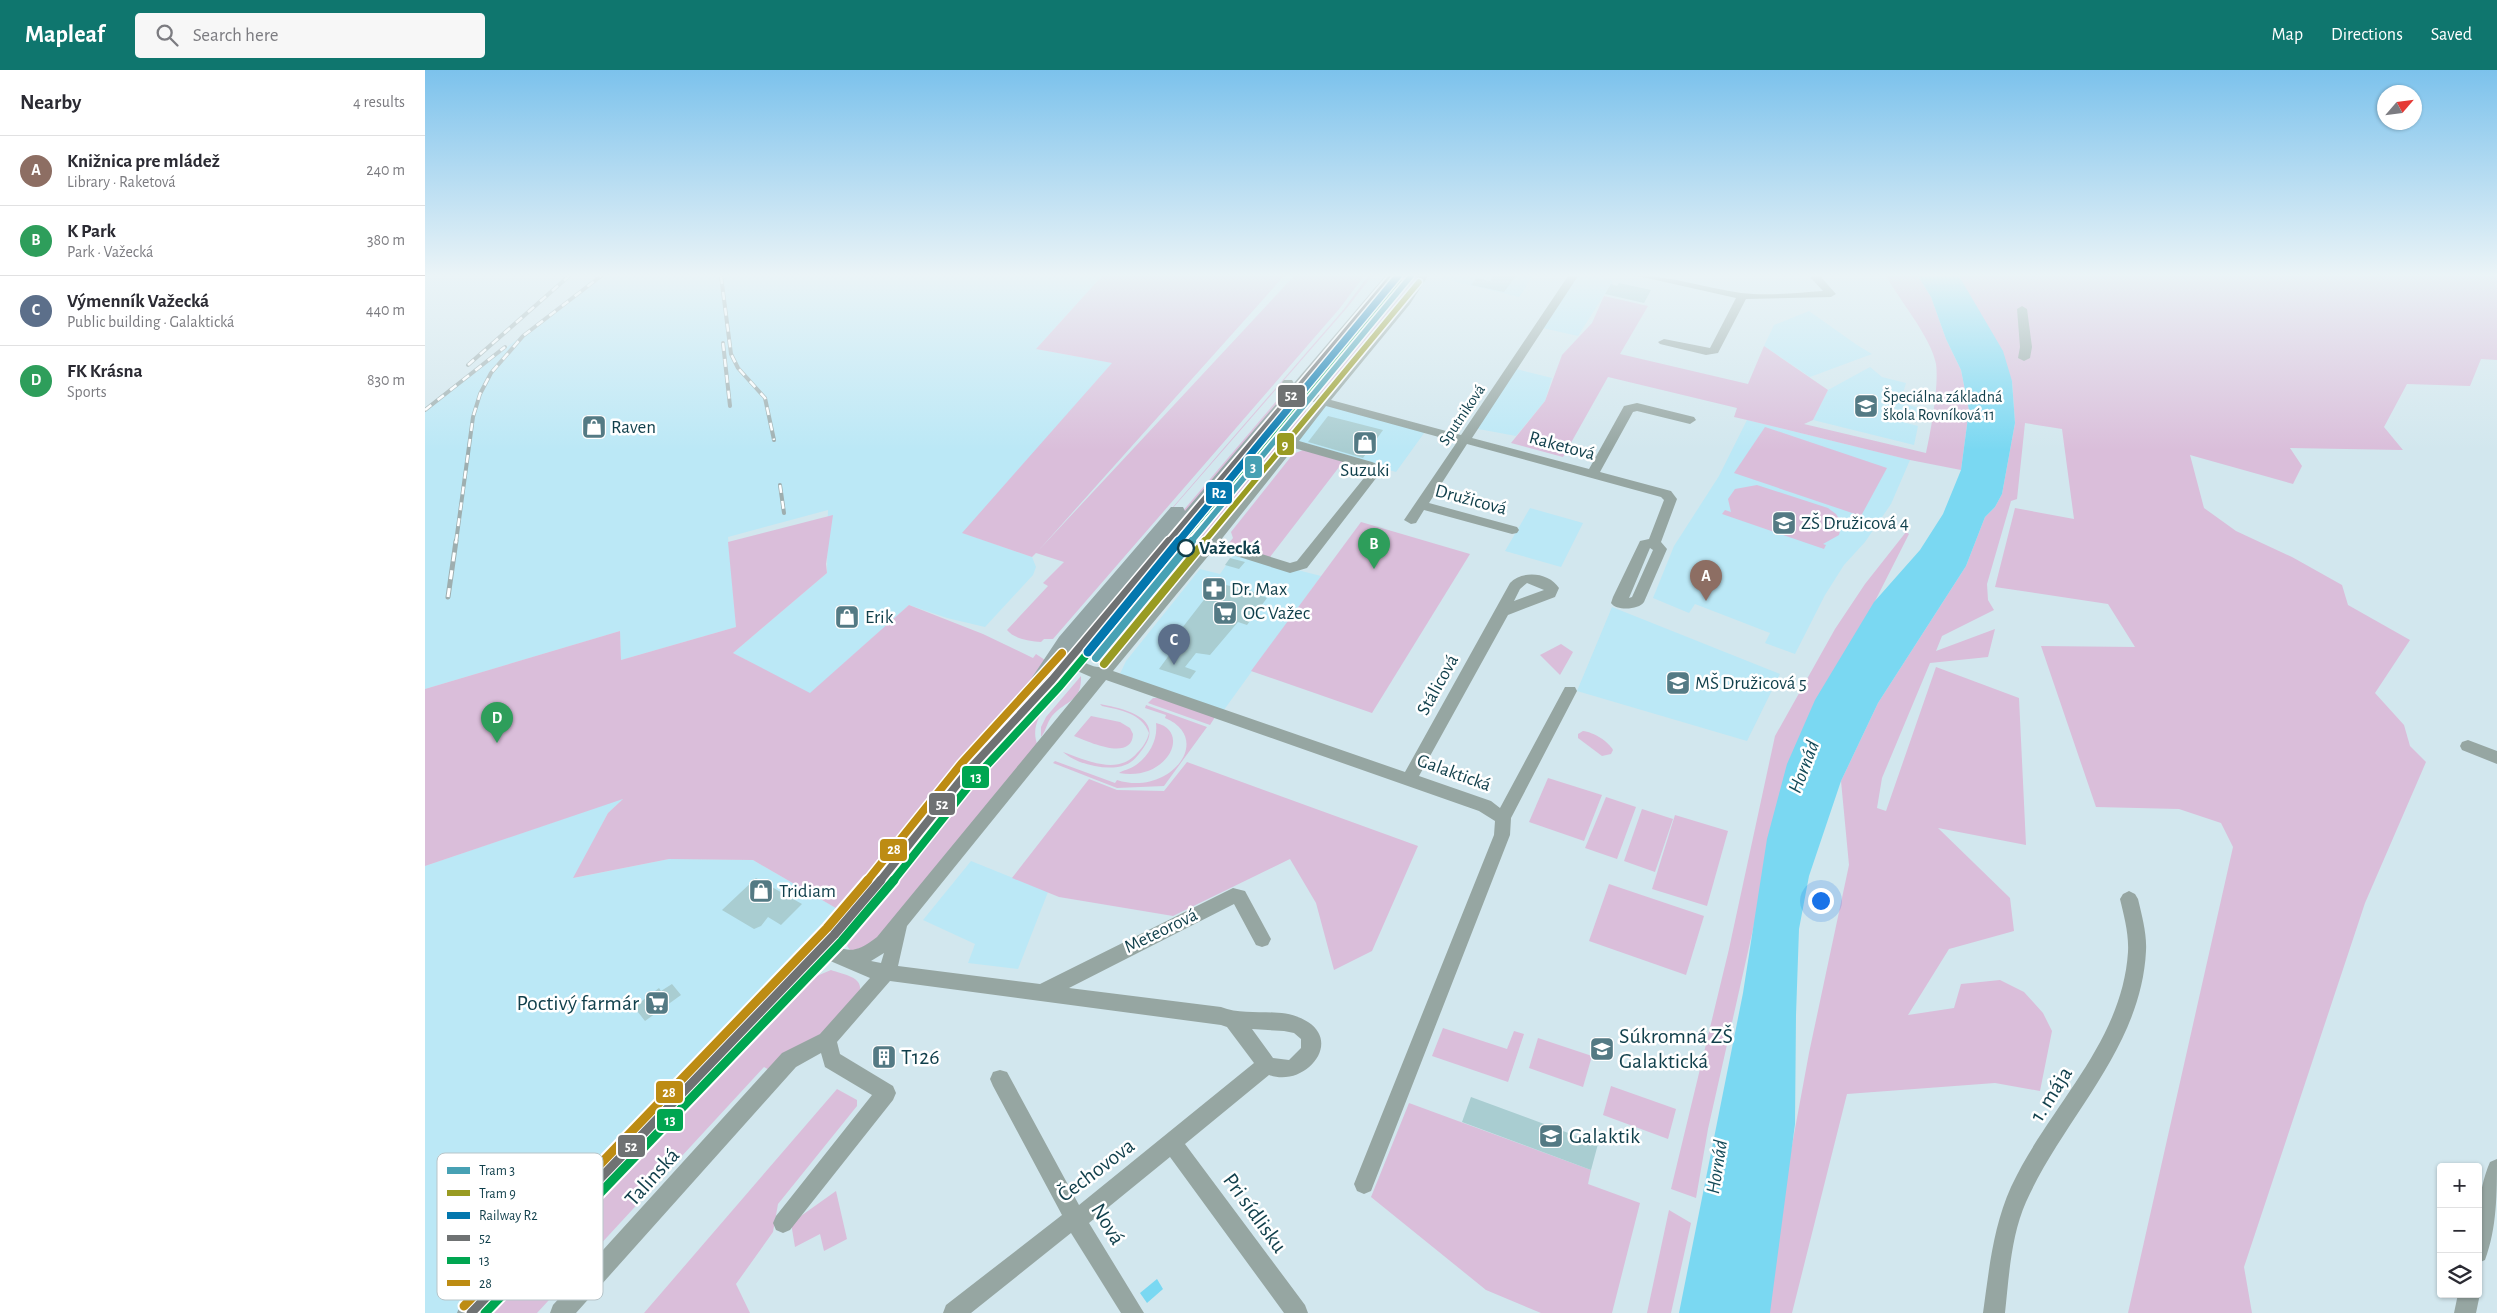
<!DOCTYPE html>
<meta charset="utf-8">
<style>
:root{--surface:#fff;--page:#f7f7f7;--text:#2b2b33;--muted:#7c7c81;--line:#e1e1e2;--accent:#0f766e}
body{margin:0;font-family:"Alegreya Sans",sans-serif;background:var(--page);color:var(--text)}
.controls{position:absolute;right:15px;bottom:15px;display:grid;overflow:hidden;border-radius:5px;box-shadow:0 1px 4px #0004}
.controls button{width:45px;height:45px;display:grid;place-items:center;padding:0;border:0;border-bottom:1px solid var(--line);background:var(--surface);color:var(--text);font:25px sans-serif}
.compass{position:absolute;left:1952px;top:15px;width:45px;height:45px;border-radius:50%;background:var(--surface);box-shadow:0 1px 4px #0004;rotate:62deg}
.you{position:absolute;left:1395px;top:830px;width:18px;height:18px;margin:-12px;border:4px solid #fff;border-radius:50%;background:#1a73e8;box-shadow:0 0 0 8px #1a73e833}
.badge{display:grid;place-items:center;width:32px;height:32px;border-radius:50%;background:var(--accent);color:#fff;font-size:16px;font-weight:700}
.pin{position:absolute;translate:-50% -41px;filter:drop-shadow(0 1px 2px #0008)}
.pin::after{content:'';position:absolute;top:26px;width:18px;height:15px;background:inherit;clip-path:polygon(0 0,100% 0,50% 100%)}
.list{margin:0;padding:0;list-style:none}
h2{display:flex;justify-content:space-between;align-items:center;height:65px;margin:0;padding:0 20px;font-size:21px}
h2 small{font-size:16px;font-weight:400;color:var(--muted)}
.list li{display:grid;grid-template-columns:32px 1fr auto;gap:15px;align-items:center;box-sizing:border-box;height:70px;padding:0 20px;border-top:1px solid var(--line)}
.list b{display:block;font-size:19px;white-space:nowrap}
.list p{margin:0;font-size:16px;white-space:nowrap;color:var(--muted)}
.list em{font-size:16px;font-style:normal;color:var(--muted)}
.icon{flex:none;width:28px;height:28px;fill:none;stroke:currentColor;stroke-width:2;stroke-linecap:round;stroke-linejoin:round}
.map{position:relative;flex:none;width:2072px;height:1243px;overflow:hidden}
header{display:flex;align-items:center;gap:30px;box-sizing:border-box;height:70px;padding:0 25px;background:var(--accent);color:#fff}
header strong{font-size:24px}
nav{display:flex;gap:28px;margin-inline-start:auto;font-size:18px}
.search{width:350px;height:45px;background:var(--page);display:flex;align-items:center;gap:12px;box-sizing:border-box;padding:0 18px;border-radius:5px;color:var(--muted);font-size:19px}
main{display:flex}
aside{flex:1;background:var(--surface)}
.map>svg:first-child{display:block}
.built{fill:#bbe8f6}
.green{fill:#dabeda}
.water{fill:#7ad8f2}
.building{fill:#a9cdd1}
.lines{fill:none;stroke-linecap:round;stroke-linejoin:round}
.minor{fill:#96a6a2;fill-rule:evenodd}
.major{fill:#95a6a7;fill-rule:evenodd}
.rail-far1-casing{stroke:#9eaeaf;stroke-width:4}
.rail-casing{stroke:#9eaeaf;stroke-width:5}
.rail-far1{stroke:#fff;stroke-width:2.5;stroke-dasharray:8;stroke-linecap:butt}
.rail{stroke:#fff;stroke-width:3;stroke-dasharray:9;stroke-linecap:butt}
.bus-1-far2-casing{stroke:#fff;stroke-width:9}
.bus-1-far1-casing{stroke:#fff;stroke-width:11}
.bus-1-casing{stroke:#fff;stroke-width:13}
.bus-2-far2-casing{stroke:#fff;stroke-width:9}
.bus-2-far1-casing{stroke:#fff;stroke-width:11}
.bus-2-casing{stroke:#fff;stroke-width:13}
.bus-3-far1-casing{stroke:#fff;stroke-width:11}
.bus-3-casing{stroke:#fff;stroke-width:13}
.bus-1-far2{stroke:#6f7273;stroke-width:5.5}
.bus-1-far1{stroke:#6f7273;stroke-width:8}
.bus-1{stroke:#6f7273;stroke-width:9}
.bus-2-far2{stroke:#00a651;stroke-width:5.5}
.bus-2-far1{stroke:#00a651;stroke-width:8}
.bus-2{stroke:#00a651;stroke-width:9}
.bus-3-far1{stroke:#bd8c13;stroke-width:8}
.bus-3{stroke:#bd8c13;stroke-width:9}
.rail-1-far1-casing{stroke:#fff;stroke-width:10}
.rail-1-casing{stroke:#fff;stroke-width:12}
.rail-1-far1{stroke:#0377ae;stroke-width:7}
.rail-1{stroke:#0377ae;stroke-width:9}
.tram-1-far1-casing{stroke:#fff;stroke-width:9}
.tram-1-casing{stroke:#fff;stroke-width:11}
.tram-2-far1-casing{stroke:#fff;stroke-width:9}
.tram-2-casing{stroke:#fff;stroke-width:11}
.tram-1-far1{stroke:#47a1b4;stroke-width:5.5}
.tram-1{stroke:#47a1b4;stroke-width:8}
.tram-2-far1{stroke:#999b22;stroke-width:5.5}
.tram-2{stroke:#999b22;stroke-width:8}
.stop-dot{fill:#fff;stroke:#103f4b;stroke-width:2.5}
.labels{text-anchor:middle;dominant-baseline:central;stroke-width:5;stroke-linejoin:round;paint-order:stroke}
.far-poi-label{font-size:16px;fill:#103f4b;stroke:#fff;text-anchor:start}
.far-street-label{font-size:16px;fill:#103f4b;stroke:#fff}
.poi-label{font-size:19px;fill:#103f4b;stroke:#fff;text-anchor:start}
.street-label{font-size:19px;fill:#103f4b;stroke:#fff}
.stop-label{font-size:19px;font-weight:bold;fill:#103f4b;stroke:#fff;text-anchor:start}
.water-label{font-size:20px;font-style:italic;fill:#134a58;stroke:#fff}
.near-poi-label{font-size:22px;fill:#103f4b;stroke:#fff;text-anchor:start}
.near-street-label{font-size:22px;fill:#103f4b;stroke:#fff}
.key{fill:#fff;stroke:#b7c5c9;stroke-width:1}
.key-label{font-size:14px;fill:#103f4b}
.line-badge{stroke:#fff;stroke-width:2}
.badge-label{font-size:14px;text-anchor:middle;font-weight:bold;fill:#fff}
</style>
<header>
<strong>Mapleaf</strong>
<div class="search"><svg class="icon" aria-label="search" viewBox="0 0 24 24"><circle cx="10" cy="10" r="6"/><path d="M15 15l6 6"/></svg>Search here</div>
<nav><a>Map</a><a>Directions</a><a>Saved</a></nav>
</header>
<main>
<aside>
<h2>Nearby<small>4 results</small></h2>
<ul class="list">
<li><span class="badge" style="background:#8d6e63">A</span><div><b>Knižnica pre mládež</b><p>Library · Raketová</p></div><em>240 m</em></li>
<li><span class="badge" style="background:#2e9e5b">B</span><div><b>K Park</b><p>Park · Važecká</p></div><em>380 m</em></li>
<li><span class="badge" style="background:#5c6f8a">C</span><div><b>Výmenník Važecká</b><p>Public building · Galaktická</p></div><em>440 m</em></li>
<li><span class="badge" style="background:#2e9e5b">D</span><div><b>FK Krásna</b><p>Sports</p></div><em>830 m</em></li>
</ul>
</aside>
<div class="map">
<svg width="2072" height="1243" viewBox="0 0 2072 1243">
<rect width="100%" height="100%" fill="#d2e7ee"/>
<g class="built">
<path d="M173 206H677L611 279 688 293 538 463 607 487 611 497 608 505 560 557 522 548 484 535 385 624 308 583 402 503 403 440 303 467 311 557 196 590 195 561 0 619V341Z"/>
<path d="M1015 206H1108L1094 227 1027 211Z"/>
<path d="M1148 206H1167L1188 211 1153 266 1113 257Z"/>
<path d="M1384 241 1432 275 1447 284 1385 307 1339 276 1349 255Z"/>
<path d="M1445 297 1457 307 1481 313 1475 333 1498 339 1495 348 1473 342 1470 350 1493 356 1489 375 1388 350 1403 320Z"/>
<path d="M1087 298 1127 308 1120 331 1091 366 1048 358Z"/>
<path d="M899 332 1002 359 971 402 876 376 869 369Z"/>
<path d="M1322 350 1485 390 1466 434 1440 472 1419 495 1400 525 1370 584 1340 573 1345 563 1270 534 1264 543 1228 528 1249 476 1294 406Z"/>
<path d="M1105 438 1158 453 1136 497 1080 481Z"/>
<path d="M809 484 896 506 796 644 693 608 701 591 775 499 795 504Z"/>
<path d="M1187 537 1355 604 1322 671 1152 621Z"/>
<path d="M199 728 183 743 149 808 244 789 328 790 416 841 260 1005 46 1243H0V796Z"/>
<path d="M546 791 623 822 593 899 543 893 550 874 498 850Z"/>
</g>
<g class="green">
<path d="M677 206H859L613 481 869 206H939L915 238 628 569H619L616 572C605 571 589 569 582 560L623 516 618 513 639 492 611 483 607 487 537 463 687 293 611 279Z"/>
<path d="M943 206H947L921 239 640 562 919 239Z"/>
<path d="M974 206H980L885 322V317L940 243Z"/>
<path d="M988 206H994L976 232 899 325 890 326Z"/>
<path d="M1461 206H1493L1506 227 1521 269 1536 300 1544 340 1536 400 1485 390 1322 350 1309 347 1312 338 1183 307 1138 387 1086 373 1120 331 1137 285 1167 253 1179 226 1223 236 1195 284 1323 314 1339 276 1403 320 1388 350 1379 354 1501 383C1506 361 1514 315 1511 294 1506 267 1475 231 1461 206Z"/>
<path d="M1534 206H2072V290L2056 289 2045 316 1982 314 1959 357 1978 380 1865 378 1877 396 1868 414 1765 385 1779 438 1811 461 1867 487 1917 515 1923 535 1985 570 1950 623 1979 655 1985 676 2001 692 1940 833 1819 1197 1827 1243H1703L1808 777 1796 753 1754 739 1671 737 1616 576 1710 577 1683 534 1570 517 1590 438 1649 449 1637 359 1600 353 1592 429 1586 431 1562 514 1563 530 1569 540 1517 566 1511 581 1570 559 1563 587 1505 593 1457 708 1452 738 1461 741 1511 597 1594 628 1601 775 1513 758 1585 828 1589 861 1524 879 1483 945 1529 938 1536 914 1575 910 1599 922 1618 943 1627 961 1615 1021 1570 1013 1422 1024 1367 1243H1336L1384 983 1424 795 1416 711 1453 633 1541 496 1560 447 1570 437 1577 424 1590 353 1587 311Z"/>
<path d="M860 321 861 323 724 486 757 442Z"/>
<path d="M874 334 782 445 779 444 820 394 817 393C828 380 859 336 874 334Z"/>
<path d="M881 337C884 350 857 377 848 387L845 386 773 473 770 472 761 482Z"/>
<path d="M1340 357 1462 398 1436 446 1309 403Z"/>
<path d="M878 380 921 388 842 491 804 473 808 468 806 462 868 384Z"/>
<path d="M1332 415 1403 438 1411 444 1417 453 1414 465 1398 474 1401 475 1399 479 1297 444 1300 440 1306 442 1303 429 1310 419Z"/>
<path d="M408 445 401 494 402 503 308 583 385 623 484 535 558 564 608 588 611 584 620 590 596 627 416 841 328 790 244 789 148 808 183 743 198 729 0 796V619L195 561 196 590 311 557 303 472Z"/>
<path d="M936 452 1045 484 947 643 826 601Z"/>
<path d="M1481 462 1484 464 1404 622 1340 806 1283 1059 1271 1128 1246 1119 1304 879 1350 666 1410 559 1440 514Z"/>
<path d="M1136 574 1148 582 1135 605 1115 585Z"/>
<path d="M651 602C635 621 600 648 613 676L450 873 427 881C421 877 421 873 423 866L487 788 506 759 562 692 597 662 641 607Z"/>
<path d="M656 606C657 632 641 630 627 646 622 652 621 661 616 667V657L621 647Z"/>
<path d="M728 628H735L790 647 785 655 723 633Z"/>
<path d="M675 634C696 638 740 647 719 677 714 684 709 692 700 695 683 702 651 694 638 682 661 690 693 706 712 683 718 677 722 671 724 663 717 643 695 640 677 636Z"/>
<path d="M721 635 782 657 739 716 692 718 628 693 630 691 690 713 692 710C744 727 790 669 740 648L741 645 720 638Z"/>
<path d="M666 646 695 652 705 658 708 664C707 692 664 672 649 666Z"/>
<path d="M731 653C767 661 742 712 694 703 698 700 706 699 711 695 725 685 733 669 731 653Z"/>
<path d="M1158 661C1168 662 1183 671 1188 680L1186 684 1177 686 1153 668V664Z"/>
<path d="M762 692 993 776 947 881 909 900 891 833 865 789 748 846 634 827 587 808 664 709 692 720 739 721Z"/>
<path d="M1123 708 1177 725 1159 771 1104 752Z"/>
<path d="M1181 727 1211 737 1192 789 1160 778Z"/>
<path d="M1217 739 1248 749 1230 802 1199 791Z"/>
<path d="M1250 745 1303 761 1282 836 1227 819Z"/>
<path d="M1184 814 1279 846 1261 905 1164 871Z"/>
<path d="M406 900C416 904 437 906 435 920L410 955 348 1002 339 997 112 1243H68L91 1220 96 1222 112 1203 105 1196 313 978 357 940 387 908Z"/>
<path d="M1018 958 1082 979 1089 961 1099 964 1083 1012 1007 986Z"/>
<path d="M1113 968 1167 986 1158 1017 1104 998Z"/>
<path d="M1186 1016 1251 1039 1243 1069 1178 1045Z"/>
<path d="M412 1019 432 1030V1036L353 1134 348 1162 311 1214 325 1243H219Z"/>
<path d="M984 1033 1166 1100 1163 1114 1215 1133 1187 1243H1116L1061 1220 946 1127Z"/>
<path d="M411 1121 422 1169 399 1181 395 1164 370 1177 366 1153Z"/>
<path d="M1244 1140 1266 1153 1246 1243H1222Z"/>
</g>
<g class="water">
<path d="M1493 206H1534L1578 281 1587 311 1590 353 1577 424 1570 437 1560 447 1541 496 1453 633 1416 711 1384 806 1374 859 1371 945 1370 1054 1345 1243H1254L1318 923 1342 769 1362 694 1390 630 1449 532 1495 480 1518 444 1536 400 1544 340 1536 300 1521 269 1506 227Z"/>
<path d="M732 1209 738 1219 722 1233 715 1223Z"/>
</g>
<g class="building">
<path d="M1069 206H1091L1079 222 1046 215 1051 208 1065 211Z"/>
<path d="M1194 213 1226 220 1219 233 1180 224 1186 214 1192 216Z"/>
<path d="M903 346 923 351 958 360 938 388 883 372Z"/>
<path d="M805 488 820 492 814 499 800 495Z"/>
<path d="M792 513 814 518 815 516 842 528 822 555 813 552 785 585 771 583 760 597 771 601 765 609 734 599 753 573 747 571Z"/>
<path d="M331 808 377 834 356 855 343 847 336 856 329 859 297 840Z"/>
<path d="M247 914 256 925 220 951 209 937 234 918 236 921Z"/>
<path d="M458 980 468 984 460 995 450 990Z"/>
<path d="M1046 1027 1173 1074 1166 1100 1037 1052Z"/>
</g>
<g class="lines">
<g class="minor">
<path d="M993 206H1003L985 234 906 330 1036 365 1143 206H1153L1047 368 1164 399 1199 336 1212 333 1269 347 1271 350 1265 354 1212 341 1208 342 1175 402 1246 421 1252 429 1236 472 1242 479 1219 532C1214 540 1191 541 1186 533L1188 527 1215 471 1224 469 1239 430 1236 427 1042 374 1004 433 1092 457 1094 460 1092 463 1087 464 999 440 991 453 986 454 979 450 1032 372 901 336 874 371 947 392 952 394 955 403 882 498 865 503 789 479 688 601 980 702 1085 513C1097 500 1124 502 1134 518L1130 527 1083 545 994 706 1066 731 1075 738 1140 617H1150L1152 621 1086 748 1085 765 946 1121 939 1124 932 1121 929 1114 1069 765 1070 751 1054 741 681 610 482 856 473 896 615 914 802 821 808 818 820 821 846 869 843 875 837 877 831 875 809 834 644 918 796 937C824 948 857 935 883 952 917 974 879 1018 844 1005L760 1074 880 1235 883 1243H859L745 1087 664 1153 719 1243H696L646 1163 546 1243H518L521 1235 637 1145 568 1016 565 1009 568 1002 575 1000 582 1002 654 1135 829 993 802 957 796 955 465 911 412 972 415 984 468 1016 471 1023 468 1030 365 1160 358 1163 351 1160 348 1153 351 1146 447 1025 400 997 396 983 371 997 151 1243H125L128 1235 357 983 395 964 445 908 389 884 386 878 389 872 395 870C422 880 426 887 452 867L666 607 627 590 625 586 627 582C642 577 658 596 674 597L822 421 891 333 882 329V334L878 335 864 326 857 312 859 310H867L876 325 872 313 878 310 882 311 887 322 897 326 977 230ZM869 378 939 398 943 403 872 491 865 493 795 471ZM1225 478 1228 480 1207 527 1204 528ZM1102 513 1119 520 1089 531 1095 519ZM459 883 456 893 446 891ZM827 959 859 961 869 963 876 969V978L864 990 848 988Z"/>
<path d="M1213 206C1248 206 1281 218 1316 223 1343 226 1371 223 1398 221L1385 207 1395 206 1411 224 1406 227 1321 229 1293 283 1281 285 1235 274 1233 272 1239 269 1285 278 1311 228Z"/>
<path d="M1597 236 1602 239 1607 277 1605 288 1599 291 1593 288 1595 277 1592 239Z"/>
<path d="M2043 670 2072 681V694L2037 680 2035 676 2037 672Z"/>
<path d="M1704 821 1710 824 1713 829C1717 846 1722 864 1721 881 1716 979 1639 1047 1601 1132 1586 1166 1584 1206 1580 1243H1558C1564 1200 1568 1157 1586 1117 1623 1037 1697 974 1703 882 1704 864 1699 846 1695 829L1698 824Z"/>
<path d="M2072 1089C2072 1123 2072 1158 2060 1190L2053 1193C2053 1159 2051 1124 2065 1092Z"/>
<path d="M2053 1220 2055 1224 2051 1243H2029L2033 1224H2053Z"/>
</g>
<path class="major" d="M960 206H973L634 615 550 707 481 795 417 872 65 1243H32L36 1233 401 858 467 783 536 695 611 615 606 609 634 567 746 437H758L760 441Z"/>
<defs>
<g id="rail-far1">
<path d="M296 206 306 284 313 298 340 328 349 370"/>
<path d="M298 273 305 336"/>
<path d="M43 295 144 206"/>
<path d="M0 340 80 277"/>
<path d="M355 415 359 443"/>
<path d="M31 472 48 347 55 324 66 303 98 266 176 206"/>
</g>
<path id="rail" d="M23 527 31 471"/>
</defs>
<use href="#rail-far1" class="rail-far1-casing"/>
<use href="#rail" class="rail-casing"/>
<use href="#rail-far1" class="rail-far1"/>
<use href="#rail" class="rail"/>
<defs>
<path id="bus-1-far2" d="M743 472 967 206"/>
<path id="bus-1-far1" d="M455 811 543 701 627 610 744 471"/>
<path id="bus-1" d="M46 1243 409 865 456 810"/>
<path id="bus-2-far2" d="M756 472 975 212"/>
<path id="bus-2-far1" d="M468 811 551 707 635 616 757 471"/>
<path id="bus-2" d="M60 1243 417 871 469 810"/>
<path id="bus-3-far1" d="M442 811 536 694 637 583"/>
<path id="bus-3" d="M39 1236 402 858 443 810"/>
</defs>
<use href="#bus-1-far2" class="bus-1-far2-casing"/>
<use href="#bus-1-far1" class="bus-1-far1-casing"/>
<use href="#bus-1" class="bus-1-casing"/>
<use href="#bus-2-far2" class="bus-2-far2-casing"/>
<use href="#bus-2-far1" class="bus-2-far1-casing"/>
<use href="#bus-2" class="bus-2-casing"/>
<use href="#bus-3-far1" class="bus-3-far1-casing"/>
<use href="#bus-3" class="bus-3-casing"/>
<use href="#bus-1-far2" class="bus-1-far2"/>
<use href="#bus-1-far1" class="bus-1-far1"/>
<use href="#bus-1" class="bus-1"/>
<use href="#bus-2-far2" class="bus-2-far2"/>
<use href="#bus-2-far1" class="bus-2-far1"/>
<use href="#bus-2" class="bus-2"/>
<use href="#bus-3-far1" class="bus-3-far1"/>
<use href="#bus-3" class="bus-3"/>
<defs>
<path id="rail-1-far1" d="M753 472 973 206"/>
<path id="rail-1" d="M663 582 754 471"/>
</defs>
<use href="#rail-1-far1" class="rail-1-far1-casing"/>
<use href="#rail-1" class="rail-1-casing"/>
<use href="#rail-1-far1" class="rail-1-far1"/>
<use href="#rail-1" class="rail-1"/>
<defs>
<path id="tram-1-far1" d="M766 472 986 206"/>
<path id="tram-1" d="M671 588 767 471"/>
<path id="tram-2-far1" d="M779 472 994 212"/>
<path id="tram-2" d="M679 594 780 471"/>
</defs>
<use href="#tram-1-far1" class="tram-1-far1-casing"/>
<use href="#tram-1" class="tram-1-casing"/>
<use href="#tram-2-far1" class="tram-2-far1-casing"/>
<use href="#tram-2" class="tram-2-casing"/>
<use href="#tram-1-far1" class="tram-1-far1"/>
<use href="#tram-1" class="tram-1"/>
<use href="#tram-2-far1" class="tram-2-far1"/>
<use href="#tram-2" class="tram-2"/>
</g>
<linearGradient id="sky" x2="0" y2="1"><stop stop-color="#7cc2ec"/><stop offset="0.54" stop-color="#ebf4f7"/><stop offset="1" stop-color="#ebf4f7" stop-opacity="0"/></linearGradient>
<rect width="2072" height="380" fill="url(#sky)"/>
<defs>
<symbol id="school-square" viewBox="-11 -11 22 22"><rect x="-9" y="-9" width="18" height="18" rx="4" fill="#547a84" stroke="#fff"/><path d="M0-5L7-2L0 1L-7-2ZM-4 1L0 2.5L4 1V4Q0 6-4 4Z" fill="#fff"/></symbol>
<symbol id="shop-square" viewBox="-11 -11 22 22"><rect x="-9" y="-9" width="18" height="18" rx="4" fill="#547a84" stroke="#fff"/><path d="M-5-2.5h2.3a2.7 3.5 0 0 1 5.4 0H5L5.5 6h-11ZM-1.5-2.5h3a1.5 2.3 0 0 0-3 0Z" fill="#fff"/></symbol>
<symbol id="pharmacy-square" viewBox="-11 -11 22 22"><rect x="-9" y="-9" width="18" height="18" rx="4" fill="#547a84" stroke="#fff"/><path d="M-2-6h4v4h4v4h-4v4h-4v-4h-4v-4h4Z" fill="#fff"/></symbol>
<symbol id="supermarket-square" viewBox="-11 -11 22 22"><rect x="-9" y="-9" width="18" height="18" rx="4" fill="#547a84" stroke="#fff"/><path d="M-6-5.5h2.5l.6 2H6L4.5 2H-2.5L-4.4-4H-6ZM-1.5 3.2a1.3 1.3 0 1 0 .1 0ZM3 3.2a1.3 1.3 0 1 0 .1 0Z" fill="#fff"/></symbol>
<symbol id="building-square" viewBox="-11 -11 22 22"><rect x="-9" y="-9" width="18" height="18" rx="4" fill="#547a84" stroke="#fff"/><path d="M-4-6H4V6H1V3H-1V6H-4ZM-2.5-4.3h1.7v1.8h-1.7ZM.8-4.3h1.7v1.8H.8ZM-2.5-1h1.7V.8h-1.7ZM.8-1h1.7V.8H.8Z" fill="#fff"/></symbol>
</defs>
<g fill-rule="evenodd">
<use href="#school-square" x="1427" y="322" width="28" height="28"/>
<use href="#shop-square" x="155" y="343" width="28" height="28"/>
<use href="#shop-square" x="926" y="359" width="28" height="28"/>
<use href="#school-square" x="1345" y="439" width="28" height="28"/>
<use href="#pharmacy-square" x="775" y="505" width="28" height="28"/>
<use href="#supermarket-square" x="786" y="529" width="28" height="28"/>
<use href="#shop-square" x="408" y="533" width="28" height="28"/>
<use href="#school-square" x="1239" y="599" width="28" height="28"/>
<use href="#shop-square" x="322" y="807" width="28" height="28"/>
<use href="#supermarket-square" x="218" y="919" width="28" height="28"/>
<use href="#school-square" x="1163" y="965" width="28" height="28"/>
<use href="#building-square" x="445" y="973" width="28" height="28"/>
<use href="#school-square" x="1112" y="1052" width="28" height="28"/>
</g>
<circle class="stop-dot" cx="761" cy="478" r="8"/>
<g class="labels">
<g class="far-poi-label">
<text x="1458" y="327">Špeciálna základná<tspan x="1458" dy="18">škola Rovníková 11</tspan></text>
</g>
<g class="far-street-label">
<text transform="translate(1037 345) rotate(-56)">Sputniková</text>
</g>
<g class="poi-label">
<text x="186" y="357">Raven</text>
<text x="940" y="400" text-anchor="middle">Suzuki</text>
<text x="1376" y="453">ZŠ Družicová 4</text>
<text x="806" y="519">Dr. Max</text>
<text x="818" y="543">OC Važec</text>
<text x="440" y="547">Erik</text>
<text x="1270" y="613">MŠ Družicová 5</text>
<text x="354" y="821">Tridiam</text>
</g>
<g class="street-label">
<text transform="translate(1137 376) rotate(15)">Raketová</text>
<text transform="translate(1046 430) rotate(15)">Družicová</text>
<text transform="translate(1013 615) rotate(-61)">Stálicová</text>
<text transform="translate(1029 703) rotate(20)">Galaktická</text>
<text transform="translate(736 861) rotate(-26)">Meteorová</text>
</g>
<g class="stop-label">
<text x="774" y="478">Važecká</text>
</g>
<g class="water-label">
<text transform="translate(1379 697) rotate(-69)">Hornád</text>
<text transform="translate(1292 1097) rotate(-81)">Hornád</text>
</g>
<g class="near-poi-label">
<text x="214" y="933" text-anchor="end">Poctivý farmár</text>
<text x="1194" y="966">Súkromná ZŠ<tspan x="1194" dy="25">Galaktická</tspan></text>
<text x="476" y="987">T126</text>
<text x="1144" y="1066">Galaktik</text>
</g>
<g class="near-street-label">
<text transform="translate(1626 1024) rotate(-58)">1. mája</text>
<text transform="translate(671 1100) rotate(-37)">Čechovova</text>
<text transform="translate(227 1107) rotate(-48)">Talinská</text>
<text transform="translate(830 1143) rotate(54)">Pri sídlisku</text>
<text transform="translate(683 1154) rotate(59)">Nová</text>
</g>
</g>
<rect x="12" y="1083" width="166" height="147" rx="8" class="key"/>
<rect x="22" y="1097" width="23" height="7" fill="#47a1b4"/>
<rect x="22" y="1120" width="23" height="6" fill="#999b22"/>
<rect x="22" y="1142" width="23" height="7" fill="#0377ae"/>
<rect x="22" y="1165" width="23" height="6" fill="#6f7273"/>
<rect x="22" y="1187" width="23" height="7" fill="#00a651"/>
<rect x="22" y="1210" width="23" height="6" fill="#bd8c13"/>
<g class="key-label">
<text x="54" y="1105">Tram 3</text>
<text x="54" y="1128">Tram 9</text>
<text x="54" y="1150">Railway R2</text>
<text x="54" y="1173">52</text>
<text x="54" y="1195">13</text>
<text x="54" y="1218">28</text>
</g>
<g class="line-badge">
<rect x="852" y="314" width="29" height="24" rx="5" fill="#6f7273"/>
<rect x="851" y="362" width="19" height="24" rx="5" fill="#999b22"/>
<rect x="819" y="385" width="19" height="24" rx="5" fill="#47a1b4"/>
<rect x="780" y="411" width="28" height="24" rx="5" fill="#0377ae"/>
<rect x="536" y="695" width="29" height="24" rx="5" fill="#00a651"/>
<rect x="503" y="722" width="28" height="24" rx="5" fill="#6f7273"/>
<rect x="454" y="768" width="29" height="24" rx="5" fill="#bd8c13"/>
<rect x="230" y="1010" width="29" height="24" rx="5" fill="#bd8c13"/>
<rect x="231" y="1038" width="28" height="24" rx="5" fill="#00a651"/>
<rect x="192" y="1064" width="29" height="24" rx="5" fill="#6f7273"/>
</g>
<g class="badge-label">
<text x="866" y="330">52</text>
<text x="860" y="379">9</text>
<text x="828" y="402">3</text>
<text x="794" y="428">R2</text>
<text x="551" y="712">13</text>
<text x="517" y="739">52</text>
<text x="469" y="784">28</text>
<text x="244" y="1027">28</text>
<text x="245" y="1055">13</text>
<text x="206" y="1081">52</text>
</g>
</svg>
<div class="controls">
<button>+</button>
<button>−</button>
<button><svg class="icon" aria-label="layers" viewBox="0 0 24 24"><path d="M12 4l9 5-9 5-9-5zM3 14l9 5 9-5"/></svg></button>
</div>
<svg class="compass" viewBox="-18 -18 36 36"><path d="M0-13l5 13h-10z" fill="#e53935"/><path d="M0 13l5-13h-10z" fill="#7c7c81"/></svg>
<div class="you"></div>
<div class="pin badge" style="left:1281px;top:531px;background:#8d6e63">A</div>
<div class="pin badge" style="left:949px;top:499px;background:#2e9e5b">B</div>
<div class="pin badge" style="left:749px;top:595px;background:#5c6f8a">C</div>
<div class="pin badge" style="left:72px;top:673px;background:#2e9e5b">D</div>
</div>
</main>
